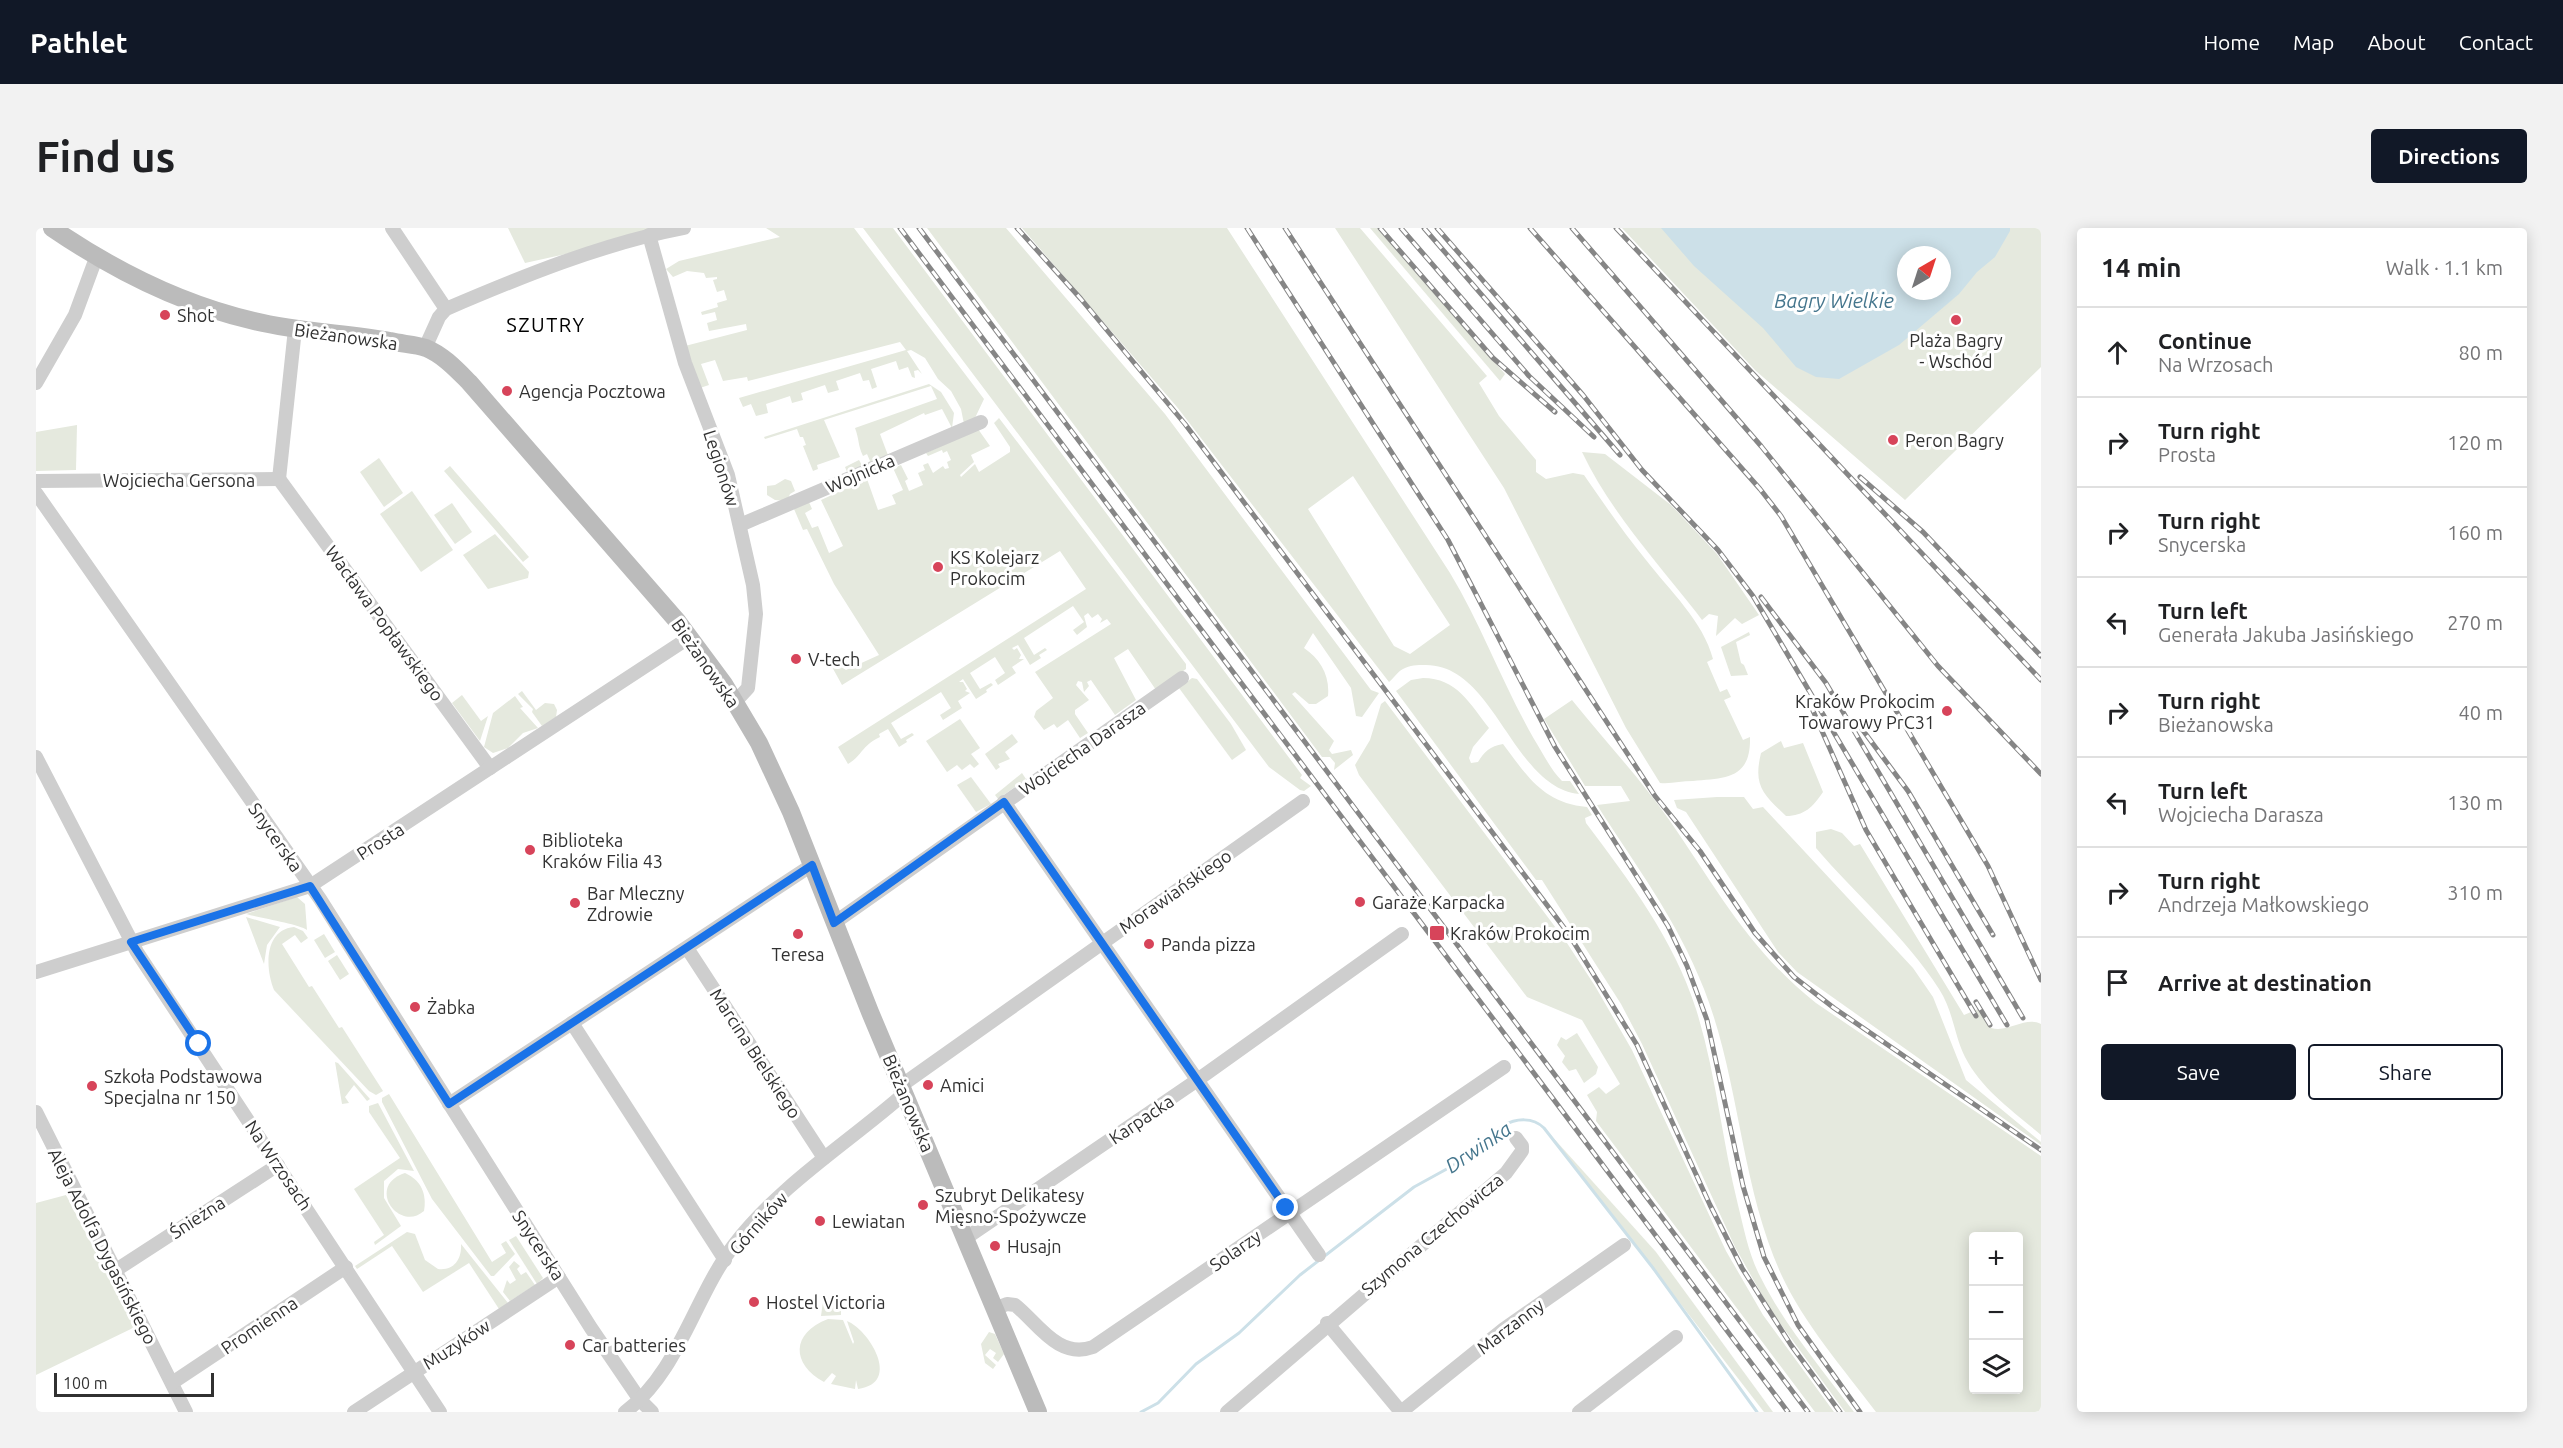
<!DOCTYPE html>
<meta charset="utf-8">
<style>
:root{--surface:#fff;--page:#f2f2f2;--text:#202124;--muted:#757577;--line:#e0e0e0;--accent:#111827}
body{margin:0;font-family:Ubuntu,sans-serif;background:var(--page);color:var(--text)}
.controls{position:absolute;right:18px;bottom:18px;display:grid;overflow:hidden;border-radius:6px;box-shadow:0 3px 15px #0003}
.controls button{width:54px;height:54px;display:grid;place-items:center;padding:0;border:0;border-bottom:2px solid var(--line);background:var(--surface);color:var(--text);font:30px sans-serif}
.compass{position:absolute;left:1861px;top:18px;width:54px;height:54px;border-radius:50%;background:var(--surface);box-shadow:0 3px 15px #0003;rotate:39deg}
.scale{position:absolute;left:18px;bottom:15px;width:160px;box-sizing:border-box;padding-left:6px;border:3px solid #313131;border-top:0;font-size:16px;line-height:21px;white-space:nowrap;color:#313131;-webkit-text-stroke:4px #fff;paint-order:stroke}
.stop{position:absolute;width:18px;height:18px;margin:-14px;border:4px solid #1a73e8;border-radius:50%;background:#fff}
.stop.end{background:#1a73e8;border-color:#fff;box-shadow:0 2px 6px #0008}
.list{margin:0;padding:0;list-style:none}
h2{display:flex;justify-content:space-between;align-items:center;height:78px;margin:0;padding:0 24px;font-size:26px}
h2 small{font-size:20px;font-weight:400;color:var(--muted)}
.list li{display:grid;grid-template-columns:39px 1fr auto;gap:18px;align-items:center;box-sizing:border-box;height:90px;padding:0 24px;border-top:2px solid var(--line)}
.list b{display:block;font-size:22px;white-space:nowrap}
.list p{margin:0;font-size:20px;white-space:nowrap;color:var(--muted)}
.list em{font-size:20px;font-style:normal;color:var(--muted)}
.actions{display:flex;gap:12px;padding:18px 24px}
.actions a{flex:1;padding:14px 0;border:2px solid var(--accent);border-radius:6px;text-align:center;font-size:21px;color:var(--accent)}
.actions .main{background:var(--accent);color:#fff}
.icon{flex:none;width:33px;height:33px;fill:none;stroke:currentColor;stroke-width:2;stroke-linecap:round;stroke-linejoin:round}
.map{position:relative;flex:none;width:2005px;height:1184px;overflow:hidden;border-radius:6px}
header{display:flex;align-items:center;gap:36px;box-sizing:border-box;height:84px;padding:0 30px;background:var(--accent);color:#fff}
header strong{font-size:28px}
nav{display:flex;gap:33px;margin-inline-start:auto;font-size:21px}
.intro{display:flex;align-items:center;justify-content:space-between;box-sizing:border-box;height:144px;padding:0 36px}
h1{margin:0;font-size:42px}
.button{padding:15px 27px;border-radius:6px;background:var(--accent);color:#fff;font-size:21px;font-weight:700}
main{display:flex;gap:36px;padding:0 36px}
aside{flex:1;background:var(--surface);border-radius:6px;box-shadow:0 3px 15px #0003}
.map>svg:first-child{display:block}
.green{fill:#e5e9de;fill-rule:evenodd}
.water{fill:#cce0e8;fill-rule:evenodd}
.lines{fill:none;stroke-linecap:round;stroke-linejoin:round}
.stream{stroke:#cce0e8;stroke-width:3}
.street{stroke:#cecece;stroke-width:14}
.secondary{stroke:#bbb;stroke-width:18}
.rail-casing{stroke:#868686;stroke-width:5}
.rail{stroke:#fff;stroke-width:3;stroke-dasharray:9;stroke-linecap:butt}
.route{stroke:#1a73e8;stroke-width:8}
.poi-dot{fill:#d7445a;stroke:#fff;stroke-width:2}
.labels{text-anchor:middle;dominant-baseline:central;stroke-width:6;stroke-linejoin:round;paint-order:stroke}
.poi-label{font-size:18px;fill:#313131;stroke:#fff;text-anchor:start}
.street-label{font-size:18px;fill:#313131;stroke:#fff}
.water-label{font-size:20px;font-style:italic;fill:#45768d;stroke:#fff}
.neighbourhood-label{font-size:20px;letter-spacing:1.5px;fill:#000;stroke:#fff}
</style>
<header>
<strong>Pathlet</strong>
<nav><a>Home</a><a>Map</a><a>About</a><a>Contact</a></nav>
</header>
<div class="intro"><h1>Find us</h1><a class="button">Directions</a></div>
<main>
<div class="map">
<svg width="2005" height="1184" viewBox="0 0 2005 1184">
<rect width="100%" height="100%" fill="#fff"/>
<g class="green">
<path d="M472 0H648L489 35Z"/>
<path d="M730 0H818L948 171 939 190 928 196 925 181 915 163 902 151 889 130 875 122 871 123 886 146 882 142 878 143 879 150 876 149 872 139 863 142 860 133 835 141 841 159 836 161 833 152 827 153 824 145 800 153 803 162 792 165 789 157 765 165 767 172 756 175 754 168 730 176 732 185 720 188 715 176 707 179 703 170 870 122 864 114 712 153 711 149 687 153 679 132 665 136 673 157 664 160 649 118 711 102 710 96 673 103 671 95 681 92 679 84 666 87 665 84 682 79 681 75 691 72 688 62 681 64 677 52 681 51V49L670 50 668 45 651 43 637 49 630 41 643 33 744 9Z"/>
<path d="M827 0H857L1266 547 1264 550 1275 558 1268 563 1264 562 1233 539Z"/>
<path d="M891 0H970L1129 186 1335 462 1343 465 1326 489 1320 488 1315 460 1277 405 1268 420C1284 431 1294 447 1292 468L1280 476H1273L1259 464 1256 466 1298 513 1293 522 1296 526 1315 522 1317 527 1298 542 1299 535 1294 529H1286Z"/>
<path d="M986 0H1191L1414 345C1446 398 1467 457 1498 511 1507 525 1514 541 1526 553H1534L1543 566C1476 559 1459 436 1389 437 1381 437 1374 437 1367 441 1361 444 1358 450 1353 454L1141 179ZM1317 248 1414 397 1374 426 1358 418 1272 281Z"/>
<path d="M1299 0H1324L1451 148 1443 155 1463 188 1500 232V244L1510 251 1537 245 1548 247C1568 276 1588 305 1610 332 1634 363 1667 393 1677 431L1671 434 1684 464 1691 461 1695 469 1688 472 1707 512 1714 509C1715 551 1690 550 1657 553 1645 553 1636 556 1624 555L1590 500 1468 260Z"/>
<path d="M1334 0H1341L1469 146 1464 153Z"/>
<path d="M1586 0H2005V139L1869 272 1720 143ZM1870 27H1906V63H1870Z"/>
<path d="M893 156 905 164 918 185 916 200 906 181 889 187 888 185 844 206 853 230 812 246 809 239 823 232 827 239 834 233 831 226 827 228C822 218 823 210 819 200L901 171 895 158 788 192 804 229 781 237 782 241 777 243 767 218 770 217 767 209H764L761 201 729 211 728 209Z"/>
<path d="M963 190 1150 436V441L1120 462 1092 421 1078 430 1100 472 1079 487 1055 452 1051 454 1053 458 1048 464 1046 454 1042 453 1040 457 1053 472 1039 482V486L1052 505 1044 510 1032 492 1021 500 1018 496 1008 502 998 489 1000 483 1017 470 999 444 1075 396 1071 391 1064 395 1066 391 1062 386 1056 390 1052 385 1048 388 1051 399 1041 407 1037 402 1048 394 1037 378 988 410 998 427 1009 420 1011 422 1003 427 1005 430 994 437 982 417 976 420 978 422 981 420 985 427 983 431H988L976 439 980 445 962 457 959 452 969 445 959 429 934 445 944 461 955 455 957 457 950 462 951 464 940 471 927 451 923 454H927L931 461 929 463 934 465 922 473 926 480 907 492 904 487 915 480 905 464 855 495 865 511 876 505 878 507 870 512 871 514 863 519 852 501 843 506 844 509C824 519 828 526 812 536L802 519 1050 361 1024 323 806 457 790 428 810 442 843 427 798 356 771 301 767 302 758 281 773 274 776 281 769 285 776 300 782 298 793 325 807 318 785 272 831 251 842 282 860 276 856 267 867 262 857 240 865 237 872 251 869 253 873 263 887 257 882 245 889 242 887 237 892 235 897 245 907 238 909 241 913 240 911 234 915 232 911 223 907 225 906 222 892 228 890 225 942 201 954 218 935 227 938 234 924 247 925 249 939 236 943 244 974 224V219L958 195Z"/>
<path d="M41 197 40 242 0 243V204Z"/>
<path d="M1546 224 1569 226 1635 277 1681 326 1723 387 1706 396 1699 390 1680 408 1682 388 1673 386 1666 392 1660 384C1620 333 1574 283 1546 224Z"/>
<path d="M343 230 367 265 348 279 324 244Z"/>
<path d="M414 238 493 329 487 334 408 243Z"/>
<path d="M749 251 755 253 759 263 754 266 751 273 739 272 731 267V258L739 257Z"/>
<path d="M376 263 417 322 385 344 344 286Z"/>
<path d="M416 275 436 304 419 316 398 287Z"/>
<path d="M459 306 493 344 492 350 452 361 427 327Z"/>
<path d="M1713 404 1714 407 1700 414 1705 435 1708 437 1712 447 1695 448 1685 419Z"/>
<path d="M1156 450 1161 451 1195 496 1210 522 1196 532 1143 460Z"/>
<path d="M1387 450C1421 450 1434 476 1453 500L1437 519 1433 530 1435 535 1442 534C1448 524 1454 518 1467 516 1492 549 1507 575 1551 579L1556 587 1549 590 1550 595C1593 652 1638 712 1660 781 1680 845 1686 912 1702 977 1708 1001 1713 1028 1725 1050 1749 1098 1786 1141 1818 1184H1809L1735 1083 1699 1019 1606 816 1585 776 1506 652H1500L1360 463 1375 452Z"/>
<path d="M486 463 500 482 509 475 518 476 521 482 520 489 506 498 496 484 497 481 482 466Z"/>
<path d="M426 467 445 493 452 488 444 513 416 475Z"/>
<path d="M479 468 487 479 484 480 502 500 487 505 472 520 457 525 448 519 457 485Z"/>
<path d="M1536 472C1568 512 1604 550 1634 593 1681 661 1713 722 1780 775L2005 928V1184H1840C1807 1140 1768 1096 1745 1046 1704 955 1704 853 1668 761 1640 690 1601 640 1561 577L1594 573 1585 558H1549L1508 491ZM1938 1008H1982V1162H1938Z"/>
<path d="M1349 473 1529 712 1559 758 1596 822 1690 1023 1727 1087 1798 1184H1779L1560 893 1561 884 1551 867 1563 859 1570 866 1584 856 1546 792 1491 769 1323 547 1319 537 1334 512 1345 476Z"/>
<path d="M924 491 944 520 935 526 943 536 938 540 934 536 926 542 921 537 911 544 890 513Z"/>
<path d="M976 506 982 514 969 524 974 531 962 536 964 539 960 542 949 526Z"/>
<path d="M1745 513 1748 520 1767 515 1787 564C1777 579 1768 588 1750 588 1727 566 1717 558 1725 525Z"/>
<path d="M986 545 990 551 962 571 959 567Z"/>
<path d="M935 549 955 576 940 584 921 557Z"/>
<path d="M1681 569H1708L1717 581 1727 579 1877 740 1897 769 1930 852 2005 914V917L1761 744 1742 724 1650 584 1641 580 1638 572Z"/>
<path d="M1795 601 1806 605 1818 618 1824 616 1928 787 1942 781 1955 800C1973 805 1989 788 2005 796V907C1977 883 1946 862 1929 829 1918 807 1917 782 1903 761 1870 709 1820 667 1780 620V604Z"/>
<path d="M261 669 269 676 271 702C263 696 224 690 210 686Z"/>
<path d="M210 689 244 699 231 717 228 736Z"/>
<path d="M258 699 267 703 272 710 265 715 259 707 246 716 273 759 276 758 303 800 306 799 347 863 340 867 333 863 238 762C229 740 228 702 258 699Z"/>
<path d="M288 706 299 724 289 730 278 712Z"/>
<path d="M301 727 313 746 304 752 292 733Z"/>
<path d="M1541 805 1562 839 1560 846 1548 855 1540 841 1533 843 1526 834 1529 828 1521 817 1525 809 1530 812Z"/>
<path d="M299 834 302 835 334 871 331 873 318 857 309 869 313 875 306 876Z"/>
<path d="M353 866 456 1034 470 1025 465 1016 470 1013 479 1026 458 1048H455L396 971 346 874V870Z"/>
<path d="M342 875 378 943 362 941 348 953V970L365 998 339 1017 338 1014 348 1007 318 961 364 930 333 884V878Z"/>
<path d="M1512 904 1620 1024 1737 1184H1728Z"/>
<path d="M369 945C385 952 391 966 388 983 363 1005 329 958 369 945Z"/>
<path d="M30 967 99 1099 0 1147V975Z"/>
<path d="M371 1004 379 1006 389 1032 402 1041C418 1043 426 1031 425 1016L472 1075 463 1081 433 1035 387 1064 356 1018 321 1041 319 1038Z"/>
<path d="M480 1008 507 1050 501 1056 473 1012Z"/>
<path d="M478 1033 484 1038 481 1041 485 1047 490 1044 499 1057 474 1073 467 1064 471 1052 474 1056 480 1052 473 1039Z"/>
<path d="M788 1066 805 1081V1087L785 1088Z"/>
<path d="M792 1091 807 1092 817 1116 818 1114 811 1093C832 1101 867 1155 822 1161L820 1152 819 1161 795 1156 800 1148 796 1145 788 1154C755 1136 755 1105 792 1091Z"/>
<path d="M953 1104 959 1106 968 1126 962 1134 957 1130 960 1125 954 1121 949 1127 960 1137 957 1141 949 1135 945 1116Z"/>
</g>
<path class="water" d="M1625 0H1974V3L1959 29 1941 44 1923 66 1863 117 1803 151 1780 149 1760 139 1727 100 1658 38ZM1870 27H1906V63H1870Z"/>
<g class="lines">
<path class="stream" d="M1105 1184 1122 1175 1160 1136 1203 1105 1264 1047 1378 959 1418 937 1467 898C1480 890 1497 889 1508 900L1617 1040 1721 1184"/>
<g class="street">
<path d="M356 0 410 81"/>
<path d="M613 7 649 135 692 247 717 357 720 386 712 460 699 474"/>
<path d="M389 120 403 89 410 81C487 48 565 16 648 0"/>
<path d="M0 155 39 87 60 30"/>
<path d="M243 251 454 540"/>
<path d="M243 251 259 101"/>
<path d="M0 253 243 251"/>
<path d="M0 265 284 671 555 1100 604 1172 616 1184"/>
<path d="M704 297 945 194"/>
<path d="M0 529 101 724 404 1184"/>
<path d="M968 574 1283 1027"/>
<path d="M798 695 1146 450"/>
<path d="M651 720 788 930"/>
<path d="M0 744 274 658 654 409"/>
<path d="M536 795 689 1032"/>
<path d="M866 857 1267 573"/>
<path d="M413 876 776 637"/>
<path d="M0 884 150 1184"/>
<path d="M930 1010 1160 853 1366 706"/>
<path d="M80 1042 242 937"/>
<path d="M958 1081 971 1076 979 1077C1001 1094 1022 1132 1057 1119L1468 839"/>
<path d="M1291 1095 1365 1184"/>
<path d="M136 1155 310 1039"/>
<path d="M318 1184 523 1049"/>
<path d="M589 1184C643 1144 658 1069 698 1017 745 956 812 915 869 865"/>
<path d="M1191 1184 1470 945 1486 923V918L1480 910"/>
<path d="M1365 1184 1468 1101 1588 1017"/>
<path d="M1543 1184 1640 1109"/>
</g>
<path class="secondary" d="M16 0C79 43 144 76 218 93 263 104 309 105 354 113 365 116 379 116 390 120 407 127 420 141 433 154L642 394 688 456 723 515 755 584 834 784 1002 1184"/>
<defs>
<g id="rail">
<path d="M864 0 1752 1184"/>
<path d="M883 0 1772 1184"/>
<path d="M981 0 1045 71 1149 196 1532 705 1601 817 1674 977 1706 1040 1755 1117 1804 1184"/>
<path d="M1211 0 1412 312 1519 519 1632 698 1651 738 1671 792 1707 958 1728 1029 1762 1097 1824 1184"/>
<path d="M1249 0 1619 568 1664 623 1719 705 1758 749 1798 780 2005 922"/>
<path d="M1344 0 1457 130 1519 184"/>
<path d="M1365 0 1493 148 1558 209"/>
<path d="M1388 0 1584 227"/>
<path d="M1401 0 1547 167 1606 242 1682 322 1717 368 1971 797"/>
<path d="M1494 0 1724 261 1745 288 1952 638 2005 752"/>
<path d="M1536 0 1725 218 1902 438 2005 546"/>
<path d="M1580 0 2005 452"/>
<path d="M1824 249 1887 304 2005 428"/>
<path d="M1725 369 1790 455 1987 790"/>
<path d="M1774 476 1830 602 1940 788"/>
<path d="M1820 493 1872 563 1957 707"/>
<path d="M1940 774 1954 797"/>
</g>
</defs>
<use href="#rail" class="rail-casing"/>
<use href="#rail" class="rail"/>
</g>
<g class="lines">
<path class="route" d="M163 816 95 714 274 658 413 876 776 637 798 695 968 574 1250 980"/>
</g>
<g class="poi-dot">
<circle cx="129" cy="87" r="6"/>
<circle cx="1920" cy="92" r="6"/>
<circle cx="471" cy="163" r="6"/>
<circle cx="1857" cy="212" r="6"/>
<circle cx="902" cy="339" r="6"/>
<circle cx="760" cy="431" r="6"/>
<circle cx="1911" cy="483" r="6"/>
<circle cx="494" cy="622" r="6"/>
<circle cx="1324" cy="674" r="6"/>
<circle cx="539" cy="675" r="6"/>
<rect x="1393" y="697" width="16" height="16" rx="3"/>
<circle cx="762" cy="706" r="6"/>
<circle cx="1113" cy="716" r="6"/>
<circle cx="379" cy="779" r="6"/>
<circle cx="892" cy="857" r="6"/>
<circle cx="56" cy="858" r="6"/>
<circle cx="887" cy="977" r="6"/>
<circle cx="784" cy="993" r="6"/>
<circle cx="959" cy="1018" r="6"/>
<circle cx="718" cy="1074" r="6"/>
<circle cx="534" cy="1117" r="6"/>
</g>
<g class="labels">
<g class="poi-label">
<text x="141" y="87">Shot</text>
<text x="1920" y="112" text-anchor="middle">Plaża Bagry<tspan x="1920" dy="21">- Wschód</tspan></text>
<text x="483" y="163">Agencja Pocztowa</text>
<text x="1869" y="212">Peron Bagry</text>
<text x="914" y="329">KS Kolejarz<tspan x="914" dy="21">Prokocim</tspan></text>
<text x="772" y="431">V-tech</text>
<text x="1899" y="473" text-anchor="end">Kraków Prokocim<tspan x="1899" dy="21">Towarowy PrC31</tspan></text>
<text x="506" y="612">Biblioteka<tspan x="506" dy="21">Kraków Filia 43</tspan></text>
<text x="551" y="665">Bar Mleczny<tspan x="551" dy="21">Zdrowie</tspan></text>
<text x="1336" y="674">Garaże Karpacka</text>
<text x="1414" y="705">Kraków Prokocim</text>
<text x="1125" y="716">Panda pizza</text>
<text x="762" y="726" text-anchor="middle">Teresa</text>
<text x="391" y="779">Żabka</text>
<text x="68" y="848">Szkoła Podstawowa<tspan x="68" dy="21">Specjalna nr 150</tspan></text>
<text x="904" y="857">Amici</text>
<text x="899" y="967">Szubryt Delikatesy<tspan x="899" dy="21">Mięsno-Spożywcze</tspan></text>
<text x="796" y="993">Lewiatan</text>
<text x="971" y="1018">Husajn</text>
<text x="730" y="1074">Hostel Victoria</text>
<text x="546" y="1117">Car batteries</text>
</g>
<g class="street-label">
<text transform="translate(310 108) rotate(8)">Bieżanowska</text>
<text transform="translate(686 240) rotate(72)">Legionów</text>
<text transform="translate(824 245) rotate(-23)">Wojnicka</text>
<text x="143" y="252">Wojciecha Gersona</text>
<text transform="translate(349 395) rotate(54)">Wacława Popławskiego</text>
<text transform="translate(670 435) rotate(55)">Bieżanowska</text>
<text transform="translate(1046 520) rotate(-35)">Wojciecha Darasza</text>
<text transform="translate(240 609) rotate(55)">Snycerska</text>
<text transform="translate(344 613) rotate(-33)">Prosta</text>
<text transform="translate(1139 663) rotate(-35)">Morawiańskiego</text>
<text transform="translate(720 825) rotate(57)">Marcina Bielskiego</text>
<text transform="translate(873 875) rotate(67)">Bieżanowska</text>
<text transform="translate(1105 891) rotate(-34)">Karpacka</text>
<text transform="translate(243 937) rotate(56)">Na Wrzosach</text>
<text transform="translate(161 989) rotate(-33)">Śnieżna</text>
<text transform="translate(722 995) rotate(-48)">Górników</text>
<text transform="translate(1396 1006) rotate(-40)">Szymona Czechowicza</text>
<text transform="translate(503 1017) rotate(57)">Snycerska</text>
<text transform="translate(67 1018) rotate(63)">Aleja Adolfa Dygasińskiego</text>
<text transform="translate(1199 1022) rotate(-35)">Solarzy</text>
<text transform="translate(223 1097) rotate(-34)">Promienna</text>
<text transform="translate(1474 1098) rotate(-37)">Marzanny</text>
<text transform="translate(420 1116) rotate(-33)">Muzyków</text>
</g>
<g class="water-label">
<text x="1798" y="72">Bagry Wielkie</text>
<text transform="translate(1442 919) rotate(-34)">Drwinka</text>
</g>
<g class="neighbourhood-label">
<text x="510" y="96">SZUTRY</text>
</g>
</g>
</svg>
<div class="controls">
<button>+</button>
<button>−</button>
<button><svg class="icon" aria-label="layers" viewBox="0 0 24 24"><path d="M12 4l9 5-9 5-9-5zM3 14l9 5 9-5"/></svg></button>
</div>
<svg class="compass" viewBox="-18 -18 36 36"><path d="M0-13l5 13h-10z" fill="#e53935"/><path d="M0 13l5-13h-10z" fill="#757577"/></svg>
<div class="scale">100 m</div>
<div class="stop" style="left:163px;top:816px"></div>
<div class="stop end" style="left:1250px;top:980px"></div>
</div>
<aside>
<h2>14 min<small>Walk · 1.1 km</small></h2>
<ul class="list">
<li><svg class="icon" aria-label="ahead" viewBox="0 0 24 24"><path d="M12 20V5M6 11l6-6 6 6"/></svg><div><b>Continue</b><p>Na Wrzosach</p></div><em>80 m</em></li>
<li><svg class="icon" aria-label="right" viewBox="0 0 24 24"><path d="M7 20v-9h11M14 6l5 5-5 5"/></svg><div><b>Turn right</b><p>Prosta</p></div><em>120 m</em></li>
<li><svg class="icon" aria-label="right" viewBox="0 0 24 24"><path d="M7 20v-9h11M14 6l5 5-5 5"/></svg><div><b>Turn right</b><p>Snycerska</p></div><em>160 m</em></li>
<li><svg class="icon" aria-label="left" viewBox="0 0 24 24"><path d="M17 20v-9H6M10 6l-5 5 5 5"/></svg><div><b>Turn left</b><p>Generała Jakuba Jasińskiego</p></div><em>270 m</em></li>
<li><svg class="icon" aria-label="right" viewBox="0 0 24 24"><path d="M7 20v-9h11M14 6l5 5-5 5"/></svg><div><b>Turn right</b><p>Bieżanowska</p></div><em>40 m</em></li>
<li><svg class="icon" aria-label="left" viewBox="0 0 24 24"><path d="M17 20v-9H6M10 6l-5 5 5 5"/></svg><div><b>Turn left</b><p>Wojciecha Darasza</p></div><em>130 m</em></li>
<li><svg class="icon" aria-label="right" viewBox="0 0 24 24"><path d="M7 20v-9h11M14 6l5 5-5 5"/></svg><div><b>Turn right</b><p>Andrzeja Małkowskiego</p></div><em>310 m</em></li>
<li><svg class="icon" aria-label="arrive" viewBox="0 0 24 24"><path d="M6 21V4h12l-3 4 3 4H6"/></svg><div><b>Arrive at destination</b></div></li>
</ul>
<div class="actions"><a class="main">Save</a><a>Share</a></div>
</aside>
</main>
